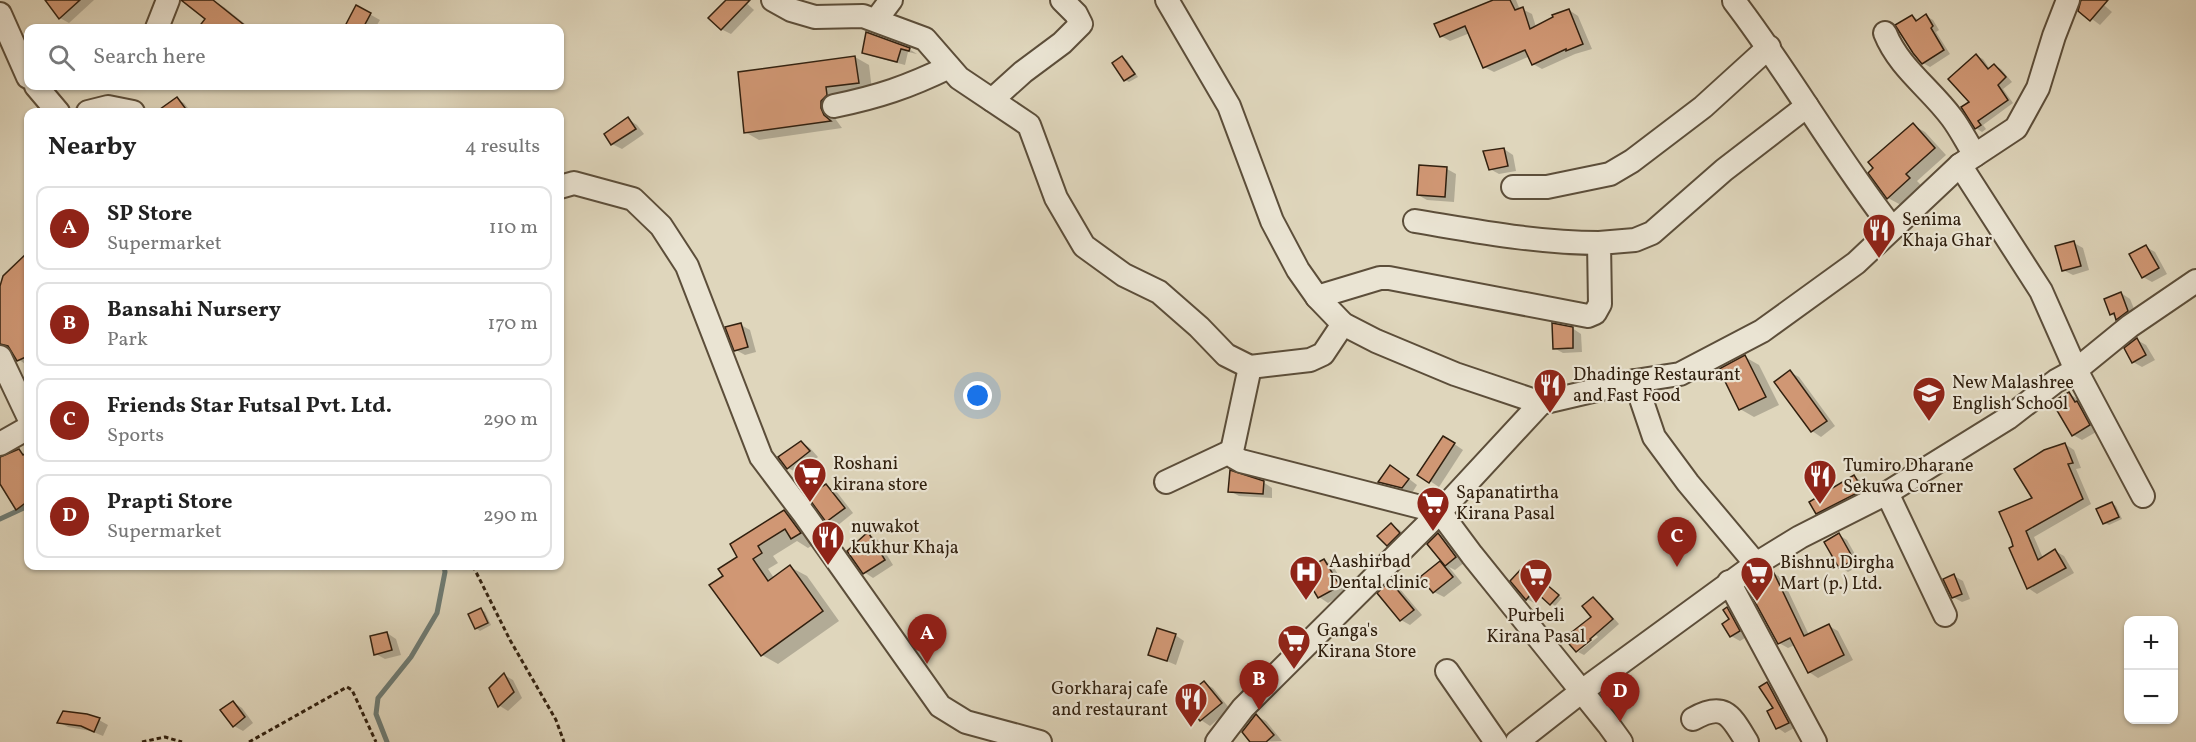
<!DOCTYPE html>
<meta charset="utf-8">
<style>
:root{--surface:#fff;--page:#f6f6f6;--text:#222;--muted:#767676;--line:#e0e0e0;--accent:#8f2418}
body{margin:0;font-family:Vollkorn,serif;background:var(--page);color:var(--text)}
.controls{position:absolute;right:18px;bottom:18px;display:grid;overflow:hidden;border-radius:12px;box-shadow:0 2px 4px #0004}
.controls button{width:54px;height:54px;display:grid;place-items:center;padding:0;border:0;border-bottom:2px solid var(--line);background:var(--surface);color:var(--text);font:30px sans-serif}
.you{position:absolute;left:978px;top:396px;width:21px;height:21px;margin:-15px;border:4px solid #fff;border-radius:50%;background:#1a73e8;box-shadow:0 0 0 9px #1a73e833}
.badge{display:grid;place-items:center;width:39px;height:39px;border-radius:50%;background:var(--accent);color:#fff;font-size:20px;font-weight:700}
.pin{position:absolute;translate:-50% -50px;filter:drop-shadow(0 2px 3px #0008)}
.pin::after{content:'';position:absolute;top:32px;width:21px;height:18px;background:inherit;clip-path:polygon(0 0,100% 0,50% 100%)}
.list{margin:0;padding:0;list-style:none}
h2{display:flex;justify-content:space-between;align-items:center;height:78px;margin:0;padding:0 24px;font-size:26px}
h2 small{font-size:20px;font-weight:400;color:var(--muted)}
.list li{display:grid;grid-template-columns:39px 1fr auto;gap:18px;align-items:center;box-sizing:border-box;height:84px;margin:0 12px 12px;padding:0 12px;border:2px solid var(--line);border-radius:12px}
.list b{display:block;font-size:22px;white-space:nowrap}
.list p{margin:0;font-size:20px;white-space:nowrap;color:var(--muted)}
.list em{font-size:20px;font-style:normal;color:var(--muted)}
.icon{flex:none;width:33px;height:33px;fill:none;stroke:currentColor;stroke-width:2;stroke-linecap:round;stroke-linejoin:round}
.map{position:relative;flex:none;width:2196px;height:742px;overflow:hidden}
.search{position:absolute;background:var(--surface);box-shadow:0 2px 4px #0004;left:24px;top:24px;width:540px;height:66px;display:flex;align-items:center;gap:15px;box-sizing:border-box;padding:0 21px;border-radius:12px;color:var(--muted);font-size:22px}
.panel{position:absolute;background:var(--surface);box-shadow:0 2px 4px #0004;left:24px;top:108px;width:540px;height:462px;border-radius:12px}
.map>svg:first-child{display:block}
.shadow{fill:#0003}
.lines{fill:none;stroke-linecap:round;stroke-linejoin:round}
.stream{stroke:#6d7b74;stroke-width:5}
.building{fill:#d09774;stroke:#31200f;stroke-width:1.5}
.minor-casing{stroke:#5c4e3a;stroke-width:26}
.path{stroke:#31200f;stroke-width:3;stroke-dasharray:4.5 3;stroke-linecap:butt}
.minor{stroke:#eae4d3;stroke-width:22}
.labels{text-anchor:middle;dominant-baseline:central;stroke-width:4.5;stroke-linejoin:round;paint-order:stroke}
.poi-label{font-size:18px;fill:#31200f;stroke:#eae4d3;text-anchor:start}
</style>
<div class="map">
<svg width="2196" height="742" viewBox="0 0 2196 742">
<rect width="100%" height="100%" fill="#dfd6bc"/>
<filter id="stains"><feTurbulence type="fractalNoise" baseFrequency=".00333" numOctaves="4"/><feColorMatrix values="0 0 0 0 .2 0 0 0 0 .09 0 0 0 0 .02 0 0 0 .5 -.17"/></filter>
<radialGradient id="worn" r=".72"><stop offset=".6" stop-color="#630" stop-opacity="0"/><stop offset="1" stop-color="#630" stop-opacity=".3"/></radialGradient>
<g class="shadow">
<path d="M47 0H94L69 23 60 18Z"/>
<path d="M185 0H212L224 7 250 28H200L207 19Z"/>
<path d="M728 0H743L754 10 731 34 721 29Z"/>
<path d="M1496 0H1516L1520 10 1522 9 1532 14 1536 27 1569 10 1578 16 1592 49 1575 54 1542 69 1533 64 1530 56 1494 72 1484 67 1470 33 1450 41 1441 36Z"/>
<path d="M2082 0H2098L2112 12 2100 25 2080 10Z"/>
<path d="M357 7 380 20 375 28H346Z"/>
<path d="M1912 16 1919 20 1926 16 1933 20 1939 30 1936 32 1950 54 1930 67 1923 63Z"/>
<path d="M867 34 909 49 917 54 908 52 905 65 871 56 863 52Z"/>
<path d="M1977 56 1983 59 1990 69 1995 66 2001 69 2012 82 2003 89 2013 103 1983 125 1986 129 1982 132 1976 128 1971 102Z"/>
<path d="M855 57 869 65 872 90 835 109 834 117 842 128 759 140 745 132Z"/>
<path d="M1123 58 1127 60 1138 77 1129 82 1125 80Z"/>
<path d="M177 99 184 103 191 112H155L160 108 162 110Z"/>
<path d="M628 119 637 125 644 134 622 149 612 144Z"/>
<path d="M1913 125 1925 132 1946 155 1917 181 1922 186 1901 205 1888 198 1870 173Z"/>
<path d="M1504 149 1513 155 1516 171 1499 174 1490 169Z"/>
<path d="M1420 167 1447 169 1456 174 1454 202 1427 200 1418 195Z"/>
<path d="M2074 243 2083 248 2089 270 2073 275 2063 270Z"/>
<path d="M2146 247 2155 252 2167 274 2152 282 2143 277Z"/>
<path d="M28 254V366L18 359 15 355 11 357 0 351V291L5 277Z"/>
<path d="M2121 293 2130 299 2137 316 2127 324 2111 314Z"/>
<path d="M741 325 750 330 756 352 745 355 736 350Z"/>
<path d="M1572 328 1581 334 1582 352 1563 353 1554 348Z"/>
<path d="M2137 340 2146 345 2155 360 2142 367 2133 362Z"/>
<path d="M1745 357 1759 365 1779 405 1754 417 1740 409Z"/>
<path d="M1790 372 1799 377 1835 426 1821 437 1812 431Z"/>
<path d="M2069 394 2078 399 2082 405 2086 408 2098 431 2082 440 2073 435Z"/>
<path d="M801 442 810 448 818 457 798 473 788 468 780 458Z"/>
<path d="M1453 443 1463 450 1439 487 1430 481Z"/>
<path d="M2065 444 2074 450 2081 468 2076 469 2091 504 2034 537 2043 558 2055 551 2064 556 2074 573 2037 594 2028 588 2015 547 2035 498Z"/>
<path d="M20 451 28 458V490L14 499 0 484V465Z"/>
<path d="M1400 472 1417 485 1412 493 1389 487 1380 482Z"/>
<path d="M1854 477 1864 482 1871 495 1826 518 1817 513Z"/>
<path d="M1263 482 1272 488V498L1239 496 1230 491Z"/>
<path d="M826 486 836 491 853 513 837 526 827 521 810 496Z"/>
<path d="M2112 503 2116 506 2122 519 2109 525 2105 523Z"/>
<path d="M784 512 801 521 816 543 808 548 797 541 773 556 778 563 768 569 774 578 790 567 807 576 839 621 778 664 762 655 725 577 740 557Z"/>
<path d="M1392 525 1401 531 1408 539 1397 550 1387 545Z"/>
<path d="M868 534 877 539 893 565 873 578 864 572Z"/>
<path d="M1439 534 1448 540 1465 562 1455 570 1449 567 1462 583 1444 597 1434 592 1423 577 1440 563 1446 566 1429 544Z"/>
<path d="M1839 535 1847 540 1861 565 1848 572 1840 567Z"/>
<path d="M1324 560 1333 566 1348 591 1328 603 1319 597Z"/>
<path d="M1522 570 1562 598 1555 606 1542 596 1536 604 1527 599Z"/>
<path d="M1773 573 1782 578 1809 635 1829 626 1838 631 1853 660 1818 678 1809 672 1795 645 1788 648 1779 643Z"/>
<path d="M1954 576 1963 581 1970 599 1962 602 1953 597Z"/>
<path d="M1390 583 1399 588 1422 615 1410 625 1401 620Z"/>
<path d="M1593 599 1600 603 1619 624 1584 655 1578 652 1598 637 1596 635 1577 651 1566 638 1593 617Z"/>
<path d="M1727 609 1736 614 1748 636 1740 641 1731 636V620Z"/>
<path d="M481 610 485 612 491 625 480 631 476 628 470 615Z"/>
<path d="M387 633 396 639 401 655 385 659 376 654Z"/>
<path d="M1175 635 1184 641 1176 665 1150 654Z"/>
<path d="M504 675 513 680 522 698 508 711 500 706 491 689Z"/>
<path d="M1204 683 1213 688 1230 709 1210 726 1201 720 1184 700Z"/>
<path d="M1767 684 1775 688 1796 727 1785 733 1778 728 1769 711 1775 708Z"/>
<path d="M233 702 242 708 253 723 243 731 234 726Z"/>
<path d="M64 713 99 720 108 725 103 736 91 731 68 727 59 722Z"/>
<path d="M1257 716 1266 721 1282 741 1252 742Z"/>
</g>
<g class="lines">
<g class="stream">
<path d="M0 519 28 506"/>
<path d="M387 742 376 714 378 698 411 657 437 613 445 572 444 566"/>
</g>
</g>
<g class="building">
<path d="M45 0H80L59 19Z"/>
<path d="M181 0H213L248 28H198L205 19Z"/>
<path d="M726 0H750L721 30 708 18Z"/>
<path d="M1493 0H1510L1515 10 1523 7 1530 29 1553 17 1552 15 1569 9 1583 44 1566 51V49L1532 65 1525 50 1483 68 1465 26 1440 37 1434 24Z"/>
<path d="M2081 0H2108L2090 21 2078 11Z"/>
<path d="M356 5 371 13 363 28H344Z"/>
<path d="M1926 14 1933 26 1931 28 1944 50 1922 64 1913 53 1895 25 1912 15 1916 21Z"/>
<path d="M866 32 910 48 909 51 901 49 897 62 862 53Z"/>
<path d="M1976 54 1988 69 1994 64 2006 77 1998 85 2008 100 1978 121 1981 125 1975 129 1961 107 1969 102 1948 79Z"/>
<path d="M855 56 859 83 826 87 827 95 821 101V108L824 115 831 121 744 133 738 72Z"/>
<path d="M1122 56 1135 74 1124 81 1112 63Z"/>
<path d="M177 97 188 112H156Z"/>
<path d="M628 117 636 129 611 145 604 134Z"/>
<path d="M1913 123 1935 148 1906 174 1910 178 1887 199 1868 173 1873 168 1868 162Z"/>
<path d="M1504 148 1508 166 1489 170 1483 151Z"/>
<path d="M1419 165 1447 167 1445 197 1417 195Z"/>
<path d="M2074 241 2081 266 2062 271 2055 246Z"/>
<path d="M2146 245 2159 268 2142 278 2129 254Z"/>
<path d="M28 252V356L17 361 8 346 0 344V286L3 276Z"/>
<path d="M2121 292 2128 311 2116 320 2114 313 2110 315 2104 299Z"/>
<path d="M741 323 748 347 734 351 725 327Z"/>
<path d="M1552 323 1573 327V348L1553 349Z"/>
<path d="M2137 338 2146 355 2132 363 2124 348Z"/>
<path d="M1745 355 1766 397 1739 410 1719 369Z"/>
<path d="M1790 370 1827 421 1811 432 1774 382Z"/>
<path d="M2069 392 2075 402 2077 401 2090 425 2072 436 2052 402Z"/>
<path d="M1443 436 1455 443 1429 483 1417 475Z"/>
<path d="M801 441 810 451 787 469 778 457Z"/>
<path d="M2065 443 2073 463 2068 464 2083 499 2026 531 2038 560 2055 549 2066 568 2027 589 2009 548 2013 546 2011 539 1999 512 2032 498 2014 469 2044 450Z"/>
<path d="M19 449 23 455 28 452V501L16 510 0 484V457Z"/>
<path d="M1390 465 1409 479 1402 488 1378 482Z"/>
<path d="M1230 470 1264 481 1263 494 1228 492Z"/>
<path d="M1854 475 1863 490 1816 514 1809 502Z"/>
<path d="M826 484 845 508 826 522 807 496Z"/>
<path d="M2112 502 2119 517 2103 524 2096 509Z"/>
<path d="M784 510 801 533 791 539 785 529 758 546 762 553 753 559 768 581 790 565 823 611 761 656 709 585 723 576 718 569 737 557 730 544Z"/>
<path d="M1391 523 1400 533 1387 546 1377 536Z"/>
<path d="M868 532 885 560 863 574 847 551Z"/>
<path d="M1438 533 1456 557 1445 566 1427 544Z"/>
<path d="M1839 533 1854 560 1839 568 1824 542Z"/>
<path d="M1324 559 1340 586 1318 598 1302 571Z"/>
<path d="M1440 561 1453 577 1433 593 1420 577Z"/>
<path d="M1522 568 1540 583 1526 600 1510 581Z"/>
<path d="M1773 571 1804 636 1829 624 1844 655 1808 673 1790 638 1778 644 1747 587Z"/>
<path d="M1954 574 1962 594 1952 598 1943 579Z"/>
<path d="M1390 581 1414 610 1400 621 1377 593Z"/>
<path d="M1546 584 1559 595 1550 605 1538 594Z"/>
<path d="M1593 597 1613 619 1590 639 1591 640 1576 652 1564 638 1591 617 1582 606Z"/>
<path d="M1727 607 1740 631 1730 637 1722 624 1729 619 1723 610Z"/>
<path d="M481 608 488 623 475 629 468 614Z"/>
<path d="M1157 628 1176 634 1167 661 1148 655Z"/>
<path d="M387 632 392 650 374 655 370 636Z"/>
<path d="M504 673 514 692 498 707 489 688Z"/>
<path d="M1204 681 1222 703 1200 721 1182 699Z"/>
<path d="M1767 682 1789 723 1776 729 1767 711 1773 708 1759 687Z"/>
<path d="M233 701 245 717 233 727 220 710Z"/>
<path d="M63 711 87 714 100 718 94 732 81 726 57 723Z"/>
<path d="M1256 714 1274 735 1266 742H1250L1242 732Z"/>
</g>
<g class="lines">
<defs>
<g id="minor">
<path d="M773 0 791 10 815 17 863 16 925 39 959 78 1029 125 1056 198 1084 246 1124 275 1159 292 1199 327 1226 355 1250 367 1310 360 1323 354 1343 324"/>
<path d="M1167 0 1229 106 1272 221 1298 270 1317 297 1343 324 1376 341 1455 374 1541 403"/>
<path d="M1734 1C1790 74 1835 155 1892 228"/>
<path d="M0 14 28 77"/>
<path d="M876 20 891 0"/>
<path d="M157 28 168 0"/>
<path d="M1885 33C1899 68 1931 89 1952 118 1961 130 1967 143 1975 155"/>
<path d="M36 86 58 112"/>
<path d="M992 100 1023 72 1062 43 1081 24 1076 14 1062 0"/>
<path d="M834 106C878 97 908 87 949 67"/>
<path d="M88 112 108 107 133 112"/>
<path d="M1960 165 2041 291 2076 370 2143 496"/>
<path d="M560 187 574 183 633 199 661 226 687 266 761 457 804 514 940 706 966 722 1040 742"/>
<path d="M1513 187H1547L1610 174 1632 161 1703 107 1769 47"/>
<path d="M1415 221C1476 231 1537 243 1599 243"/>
<path d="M1317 297 1380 278H1389L1588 316 1595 313 1600 304 1599 243 1635 240 1652 233 1724 170 1807 106"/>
<path d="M0 357 28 416"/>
<path d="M1250 367 1232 451 1234 457 1241 461 1440 512 1472 555 1608 724 1621 742"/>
<path d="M1635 381 1654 437 1688 483 1756 564"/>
<path d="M0 444 28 428"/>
<path d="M1166 482 1232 451"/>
<path d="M1887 493 1945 615"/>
<path d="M1729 582 1815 742"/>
<path d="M1447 671 1496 742"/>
<path d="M1693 719C1725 701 1731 716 1747 742"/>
<path d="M1217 742 1243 708 1440 512 1541 403 1635 381 1680 374 1762 331 1856 263 1960 165 2016 128 2038 88 2054 36 2068 0"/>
<path d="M1517 742 1582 691 1756 564 1800 537 1887 493 2008 418 2056 381 2076 370 2130 326 2196 281"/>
</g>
</defs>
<use href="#minor" class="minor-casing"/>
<g class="path">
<path d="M473 566 510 640 556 720 564 742"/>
<path d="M142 742 165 737 182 742"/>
<path d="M249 742 347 687 352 690 376 742"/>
</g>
<use href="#minor" class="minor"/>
</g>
<defs>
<symbol id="restaurant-pin" viewBox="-11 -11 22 30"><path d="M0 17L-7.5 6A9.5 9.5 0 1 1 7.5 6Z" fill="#8f2418" stroke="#eae4d3"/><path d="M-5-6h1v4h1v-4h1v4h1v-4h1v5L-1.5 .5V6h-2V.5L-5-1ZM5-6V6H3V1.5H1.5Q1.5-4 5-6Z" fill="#fff"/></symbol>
<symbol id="school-pin" viewBox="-11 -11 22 30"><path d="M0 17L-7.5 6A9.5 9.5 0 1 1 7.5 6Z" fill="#8f2418" stroke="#eae4d3"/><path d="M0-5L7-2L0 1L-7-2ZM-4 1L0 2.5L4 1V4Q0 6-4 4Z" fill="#fff"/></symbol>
<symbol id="supermarket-pin" viewBox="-11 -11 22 30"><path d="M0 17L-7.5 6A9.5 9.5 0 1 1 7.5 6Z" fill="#8f2418" stroke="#eae4d3"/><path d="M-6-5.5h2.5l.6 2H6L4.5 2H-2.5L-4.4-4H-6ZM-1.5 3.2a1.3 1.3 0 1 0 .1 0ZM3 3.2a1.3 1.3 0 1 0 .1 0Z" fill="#fff"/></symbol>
<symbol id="hospital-pin" viewBox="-11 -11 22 30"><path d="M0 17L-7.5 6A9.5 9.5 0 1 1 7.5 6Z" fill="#8f2418" stroke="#eae4d3"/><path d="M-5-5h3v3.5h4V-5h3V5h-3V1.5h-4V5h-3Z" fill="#fff"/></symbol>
</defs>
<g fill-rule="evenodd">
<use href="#restaurant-pin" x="1860" y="211" width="38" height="52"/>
<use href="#restaurant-pin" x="1531" y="366" width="38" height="52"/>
<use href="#school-pin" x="1910" y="374" width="38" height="52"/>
<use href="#supermarket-pin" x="791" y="455" width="38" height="52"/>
<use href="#restaurant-pin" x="1801" y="457" width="38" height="52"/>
<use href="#supermarket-pin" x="1414" y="484" width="38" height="52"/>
<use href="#restaurant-pin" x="809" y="518" width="38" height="52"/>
<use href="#hospital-pin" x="1287" y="553" width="38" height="52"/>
<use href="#supermarket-pin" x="1738" y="554" width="38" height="52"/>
<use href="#supermarket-pin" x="1517" y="556" width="38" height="52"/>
<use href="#supermarket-pin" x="1275" y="622" width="38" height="52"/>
<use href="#restaurant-pin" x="1172" y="680" width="38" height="52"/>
</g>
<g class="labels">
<g class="poi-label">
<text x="1902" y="220">Senima<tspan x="1902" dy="21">Khaja Ghar</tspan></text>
<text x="1573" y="375">Dhadinge Restaurant<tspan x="1573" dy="21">and Fast Food</tspan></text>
<text x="1952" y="383">New Malashree<tspan x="1952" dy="21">English School</tspan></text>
<text x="833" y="464">Roshani<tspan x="833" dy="21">kirana store</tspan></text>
<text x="1843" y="466">Tumiro Dharane<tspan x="1843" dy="21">Sekuwa Corner</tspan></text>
<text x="1456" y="493">Sapanatirtha<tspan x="1456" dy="21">Kirana Pasal</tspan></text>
<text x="851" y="527">nuwakot<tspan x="851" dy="21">kukhur Khaja</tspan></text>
<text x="1329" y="562">Aashirbad<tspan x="1329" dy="21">Dental clinic</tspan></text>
<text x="1780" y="563">Bishnu Dirgha<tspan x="1780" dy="21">Mart (p.) Ltd.</tspan></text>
<text x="1536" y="616" text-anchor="middle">Purbeli<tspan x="1536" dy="21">Kirana Pasal</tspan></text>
<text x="1317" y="631">Ganga's<tspan x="1317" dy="21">Kirana Store</tspan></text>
<text x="1168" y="689" text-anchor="end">Gorkharaj cafe<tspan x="1168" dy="21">and restaurant</tspan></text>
</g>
</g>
<rect width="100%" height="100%" filter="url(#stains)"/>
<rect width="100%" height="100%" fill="url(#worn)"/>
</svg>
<div class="controls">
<button>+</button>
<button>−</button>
</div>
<div class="you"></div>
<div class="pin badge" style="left:927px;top:664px">A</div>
<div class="pin badge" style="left:1259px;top:710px">B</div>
<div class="pin badge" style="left:1677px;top:567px">C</div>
<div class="pin badge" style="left:1620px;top:722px">D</div>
<div class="search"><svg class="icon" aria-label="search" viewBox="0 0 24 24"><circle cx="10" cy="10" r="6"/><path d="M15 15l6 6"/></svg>Search here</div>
<section class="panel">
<h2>Nearby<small>4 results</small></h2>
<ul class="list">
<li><span class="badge">A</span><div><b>SP Store</b><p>Supermarket</p></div><em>110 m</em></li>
<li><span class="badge">B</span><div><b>Bansahi Nursery</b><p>Park</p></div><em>170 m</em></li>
<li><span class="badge">C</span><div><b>Friends Star Futsal Pvt. Ltd.</b><p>Sports</p></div><em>290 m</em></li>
<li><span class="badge">D</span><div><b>Prapti Store</b><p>Supermarket</p></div><em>290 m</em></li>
</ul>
</section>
</div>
